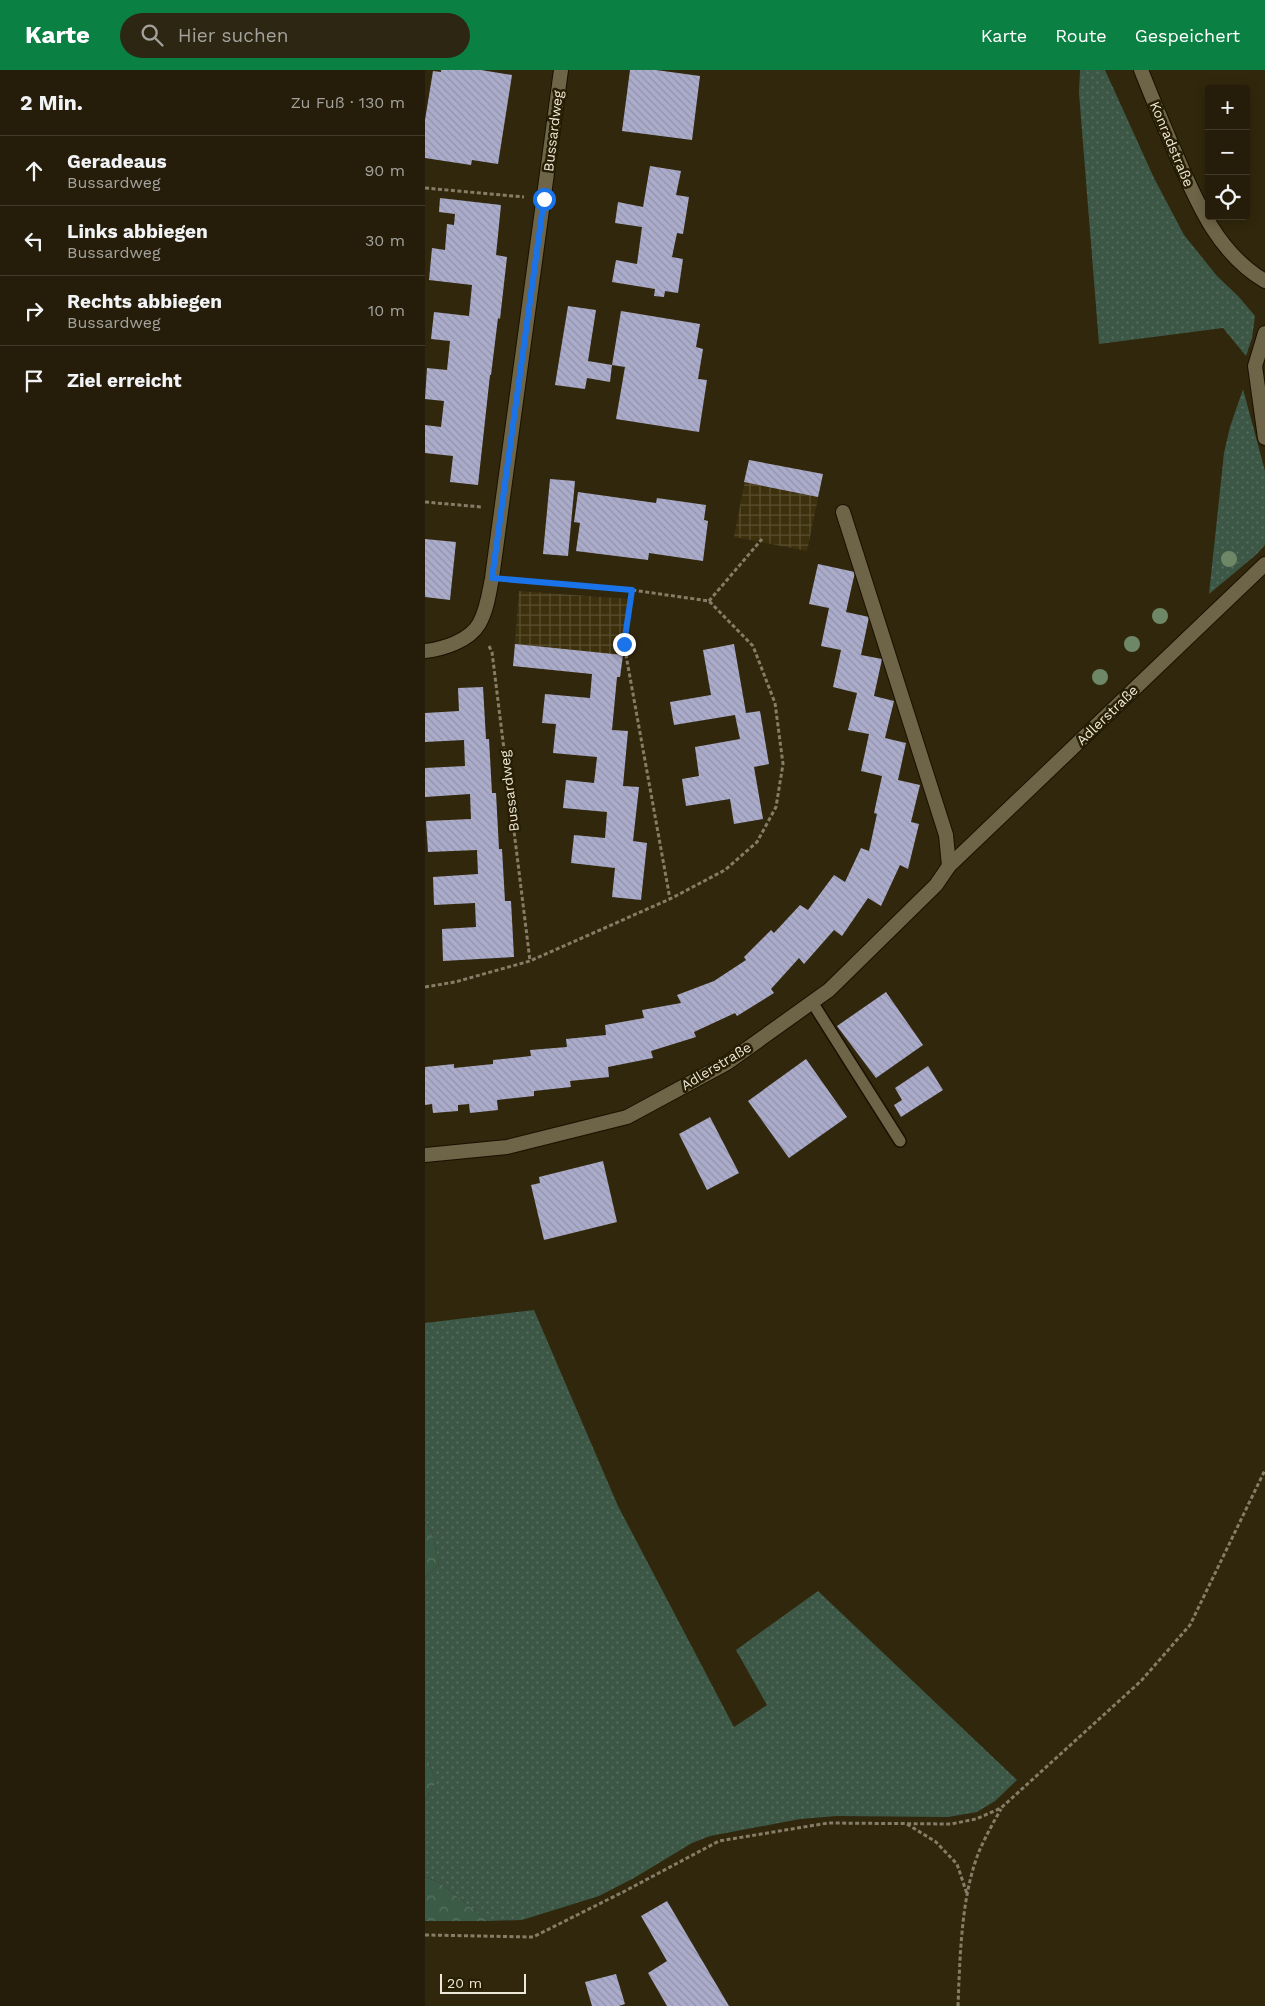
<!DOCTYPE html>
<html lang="de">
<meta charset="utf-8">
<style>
:root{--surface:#251d09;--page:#2d2612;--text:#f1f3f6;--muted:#a3a29c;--line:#423b2a;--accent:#0b8043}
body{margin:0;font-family:"Work Sans",sans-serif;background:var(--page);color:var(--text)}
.controls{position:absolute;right:15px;top:15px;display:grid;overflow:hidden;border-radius:5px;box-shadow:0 2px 12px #0003}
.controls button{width:45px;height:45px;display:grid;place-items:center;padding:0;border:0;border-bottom:1px solid var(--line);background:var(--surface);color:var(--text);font:25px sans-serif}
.scale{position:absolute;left:15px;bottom:12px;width:86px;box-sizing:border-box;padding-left:5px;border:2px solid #eee8d8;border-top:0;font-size:14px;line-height:18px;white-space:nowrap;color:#eee8d8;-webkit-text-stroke:4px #271e03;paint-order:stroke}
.stop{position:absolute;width:15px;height:15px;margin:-11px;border:4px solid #1a73e8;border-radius:50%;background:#fff}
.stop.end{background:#1a73e8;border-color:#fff;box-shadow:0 1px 5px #0008}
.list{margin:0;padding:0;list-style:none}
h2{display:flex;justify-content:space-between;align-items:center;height:65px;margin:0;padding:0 20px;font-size:21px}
h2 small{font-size:16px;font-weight:400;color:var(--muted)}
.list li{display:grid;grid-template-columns:32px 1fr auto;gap:15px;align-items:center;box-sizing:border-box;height:70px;padding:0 20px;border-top:1px solid var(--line)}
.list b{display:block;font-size:19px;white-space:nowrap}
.list p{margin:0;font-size:16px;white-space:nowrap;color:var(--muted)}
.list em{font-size:16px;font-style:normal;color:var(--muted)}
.icon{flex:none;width:28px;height:28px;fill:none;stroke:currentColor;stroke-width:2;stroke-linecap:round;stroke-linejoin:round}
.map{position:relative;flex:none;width:840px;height:1936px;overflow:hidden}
header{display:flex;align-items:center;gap:30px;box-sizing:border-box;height:70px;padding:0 25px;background:var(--accent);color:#fff}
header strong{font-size:24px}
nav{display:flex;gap:28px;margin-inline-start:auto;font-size:18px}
.search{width:350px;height:45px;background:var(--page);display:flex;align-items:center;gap:12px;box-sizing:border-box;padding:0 18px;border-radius:28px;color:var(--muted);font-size:19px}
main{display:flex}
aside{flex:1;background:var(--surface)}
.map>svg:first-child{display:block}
.industrial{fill:url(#industrial-grid)}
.grass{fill:url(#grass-dots)}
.forest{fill:url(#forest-crowns)}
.building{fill:url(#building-back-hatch)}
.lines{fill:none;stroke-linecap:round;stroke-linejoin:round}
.service-casing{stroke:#191000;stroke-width:14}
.minor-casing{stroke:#191000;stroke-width:16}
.path{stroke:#857d67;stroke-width:3;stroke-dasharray:4 2.5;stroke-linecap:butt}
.service{stroke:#6e6448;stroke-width:11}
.minor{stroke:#6e6448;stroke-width:14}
.tree{fill:#6e8867}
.route{stroke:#1a73e8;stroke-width:6}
.labels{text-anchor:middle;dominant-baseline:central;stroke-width:5;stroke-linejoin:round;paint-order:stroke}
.street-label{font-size:14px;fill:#eee8d8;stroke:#271e03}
</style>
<header>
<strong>Karte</strong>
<div class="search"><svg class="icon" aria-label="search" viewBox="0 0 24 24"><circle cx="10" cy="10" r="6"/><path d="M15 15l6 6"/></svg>Hier suchen</div>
<nav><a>Karte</a><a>Route</a><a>Gespeichert</a></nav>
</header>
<main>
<aside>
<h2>2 Min.<small>Zu Fuß · 130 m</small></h2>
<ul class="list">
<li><svg class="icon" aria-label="ahead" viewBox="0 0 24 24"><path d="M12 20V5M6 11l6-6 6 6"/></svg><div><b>Geradeaus</b><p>Bussardweg</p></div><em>90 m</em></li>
<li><svg class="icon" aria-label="left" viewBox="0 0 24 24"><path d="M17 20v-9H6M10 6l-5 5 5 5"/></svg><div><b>Links abbiegen</b><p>Bussardweg</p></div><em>30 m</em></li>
<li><svg class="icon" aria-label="right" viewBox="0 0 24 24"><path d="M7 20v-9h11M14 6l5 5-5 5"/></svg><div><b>Rechts abbiegen</b><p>Bussardweg</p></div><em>10 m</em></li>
<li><svg class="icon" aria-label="arrive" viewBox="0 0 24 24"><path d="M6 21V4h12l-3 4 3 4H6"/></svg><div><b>Ziel erreicht</b></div></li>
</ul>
</aside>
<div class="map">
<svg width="840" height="1936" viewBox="0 0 840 1936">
<defs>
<pattern id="industrial-grid" width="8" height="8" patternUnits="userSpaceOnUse" patternTransform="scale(1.25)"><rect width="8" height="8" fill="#3d310d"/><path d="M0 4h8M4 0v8" fill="none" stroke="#594f30"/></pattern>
<pattern id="grass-dots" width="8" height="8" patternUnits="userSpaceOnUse" patternTransform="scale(1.25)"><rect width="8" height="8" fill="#3c5745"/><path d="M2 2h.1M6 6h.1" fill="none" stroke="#586f5f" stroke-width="1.8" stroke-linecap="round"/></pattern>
<pattern id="forest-crowns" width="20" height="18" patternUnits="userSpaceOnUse" patternTransform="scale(1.25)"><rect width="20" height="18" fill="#3c5b47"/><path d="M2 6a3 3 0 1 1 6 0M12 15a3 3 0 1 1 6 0" fill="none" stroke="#587361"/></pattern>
<pattern id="building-back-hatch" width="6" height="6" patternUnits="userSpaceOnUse" patternTransform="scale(1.25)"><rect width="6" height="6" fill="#abaccb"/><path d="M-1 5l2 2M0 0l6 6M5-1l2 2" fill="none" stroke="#9292a8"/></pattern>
</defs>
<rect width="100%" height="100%" fill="#31270c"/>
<g class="industrial">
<path d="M324 390 398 404 382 481 309 467Z"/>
<path d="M94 521 204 529 195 607 88 596Z"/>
</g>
<g class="grass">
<path d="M655 0H680L729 108 759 165 792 206 814 227 830 246 827 268 821 286 798 258 674 274 654 23Z"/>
<path d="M818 319 840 401V475L832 484 784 524 799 383 805 357Z"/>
<path d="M109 1240 193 1436 309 1657 342 1635 311 1580 393 1521 592 1710 570 1731 552 1742 523 1747 412 1746 375 1749 285 1766 267 1773 209 1808 174 1826 97 1850 63 1851 15 1813 0 1807V1730L11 1713 3 1689 0 1688V1507L14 1494 7 1463 0 1452V1253Z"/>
</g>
<g class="forest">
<path d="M0 1452 7 1463 14 1494 0 1507Z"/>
<path d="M0 1688 3 1689 11 1713 0 1730Z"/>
<path d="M0 1807 15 1813 63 1851H0Z"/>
</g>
<g class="building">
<path d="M16 0H56L87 5 73 94 47 90 46 95 0 88V50L8 1 16 2Z"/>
<path d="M205 0H231L275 6 267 70 197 61Z"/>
<path d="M225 96 256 101 251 125 264 127 258 164 252 163 247 187 258 189 253 223 240 221 239 227 229 226 230 219 187 212 191 190 212 194 217 157 190 153 193 132 218 137Z"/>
<path d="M15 128 76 135 71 185 82 187 75 249 73 248 66 305H65L53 415 25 412 28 386 0 383V355L16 357 19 331 0 329 2 298 22 300 25 271 6 269 9 242 44 246 47 215 4 210 7 178 20 180 22 154 29 155 30 144 14 142Z"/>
<path d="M143 236 171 240 163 291 187 295 185 312 162 308 160 319 130 315Z"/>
<path d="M196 241 275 254 271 277 278 279 273 309 282 310 274 362 191 349 200 297 187 295Z"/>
<path d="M324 390 398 404 393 427 319 412Z"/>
<path d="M125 409 150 411 143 486 118 484Z"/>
<path d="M153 422 231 433 232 428 281 435 279 450 283 451 278 491 224 483 223 490 151 481 155 453 149 452Z"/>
<path d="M0 469 31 472 25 530 0 527Z"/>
<path d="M393 494 430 502 421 542 444 547 436 585 457 589 449 626 469 631 460 668 481 673 473 710 495 715 486 752 494 754 483 799 475 795 456 836 443 828 417 866 409 860 379 894 374 888 346 919 349 923 312 946 310 943 269 962 271 967 226 981 228 988 183 997 184 1007 145 1011 146 1017 109 1021V1026L72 1030 73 1040 45 1043 44 1034 33 1035V1041L8 1043 7 1034 0 1035V997L29 994V998L68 994V990L106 986 105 980 142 977 141 969 181 965 180 955 219 948 217 940 256 933 252 925 289 911 321 890 319 887 346 860 349 863 375 835 383 840 409 805 420 812 436 778 444 781 452 744 449 743 457 706 436 701 444 664 423 660 432 623 408 617 416 580 396 576 404 538 384 534Z"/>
<path d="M90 574 198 585 195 607H192L187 660 203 661 198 716 214 717 208 771 222 773 216 830 187 827 190 798 146 793 149 765 180 768 182 742 138 738 141 710 169 713 172 687 128 683 131 654 117 653 120 624 165 628 167 604 88 596Z"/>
<path d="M309 574 321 643 335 641 344 694 329 697 338 749 309 754 305 729 261 736 257 709 274 706 270 677 315 669 310 645 249 655 245 632 286 625 278 580Z"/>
<path d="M58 617 61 669H64L67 723H71L74 779H77L80 831H86L89 887 18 891 17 859 51 857 50 833 9 835 8 807 53 804 52 780 3 782 1 751 46 749 45 724 0 727V698L40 696 39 670 0 672V643L34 641 33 618Z"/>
<path d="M461 922 498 975 451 1008 412 956Z"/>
<path d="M381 989 422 1047 364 1088 323 1031Z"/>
<path d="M503 996 518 1020 476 1047 469 1035 477 1030 470 1018Z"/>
<path d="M285 1047 314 1103 282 1120 254 1064Z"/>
<path d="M178 1091 192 1152 119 1170 106 1115 115 1113 114 1107Z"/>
<path d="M242 1831 304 1936H242L223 1903 242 1891 216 1846Z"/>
<path d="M191 1904 200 1934 194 1936H167L160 1912Z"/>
</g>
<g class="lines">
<defs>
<path id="service" d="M387 932 475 1071"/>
<g id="minor">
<path d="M716 0C728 30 740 59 753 89 773 135 794 184 840 211"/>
<path d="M840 263 830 296 840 368"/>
<path d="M418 442 521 765 524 796"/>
<path d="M0 581C18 579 44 571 54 554 62 540 64 523 67 508L136 0"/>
<path d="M0 1085 82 1077 202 1047 302 993 404 920 511 815 524 796 840 494"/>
</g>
</defs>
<use href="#service" class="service-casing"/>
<use href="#minor" class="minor-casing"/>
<g class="path">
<path d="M0 118 99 127"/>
<path d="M0 432 57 437"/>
<path d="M207 520 199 574 245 829"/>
<path d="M284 531 337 469"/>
<path d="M64 576 67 582 105 891"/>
<path d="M0 917 30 912 105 891 245 829 300 800 332 772 351 737 358 694 350 633 328 576 284 531 207 520 88 510"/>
<path d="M482 1754 511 1772 532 1794 542 1824"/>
<path d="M0 1865 108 1867 200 1821 294 1771 403 1753 526 1754 551 1749 576 1738 716 1611 765 1555 840 1400"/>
<path d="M533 1936C535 1887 536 1822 556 1777 562 1764 569 1751 576 1739"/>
</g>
<use href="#service" class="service"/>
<use href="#minor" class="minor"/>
</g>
<g class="tree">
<circle cx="804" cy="489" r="8"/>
<circle cx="735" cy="546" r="8"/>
<circle cx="707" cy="574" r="8"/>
<circle cx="675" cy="607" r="8"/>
</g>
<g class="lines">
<path class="route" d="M119 129 67 508 207 520 199 574"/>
</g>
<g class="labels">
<g class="street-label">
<text transform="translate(128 61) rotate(-83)">Bussardweg</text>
<text transform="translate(747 74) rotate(67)">Konradstraße</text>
<text transform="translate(682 645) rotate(-44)">Adlerstraße</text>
<text transform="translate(84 721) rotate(-97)">Bussardweg</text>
<text transform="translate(291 996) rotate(-31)">Adlerstraße</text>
</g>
</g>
</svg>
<div class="controls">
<button>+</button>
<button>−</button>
<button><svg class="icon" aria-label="locate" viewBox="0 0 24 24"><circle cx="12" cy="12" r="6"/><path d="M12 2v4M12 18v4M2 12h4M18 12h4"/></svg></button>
</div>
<div class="scale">20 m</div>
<div class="stop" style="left:119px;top:129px"></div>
<div class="stop end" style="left:199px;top:574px"></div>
</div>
</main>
